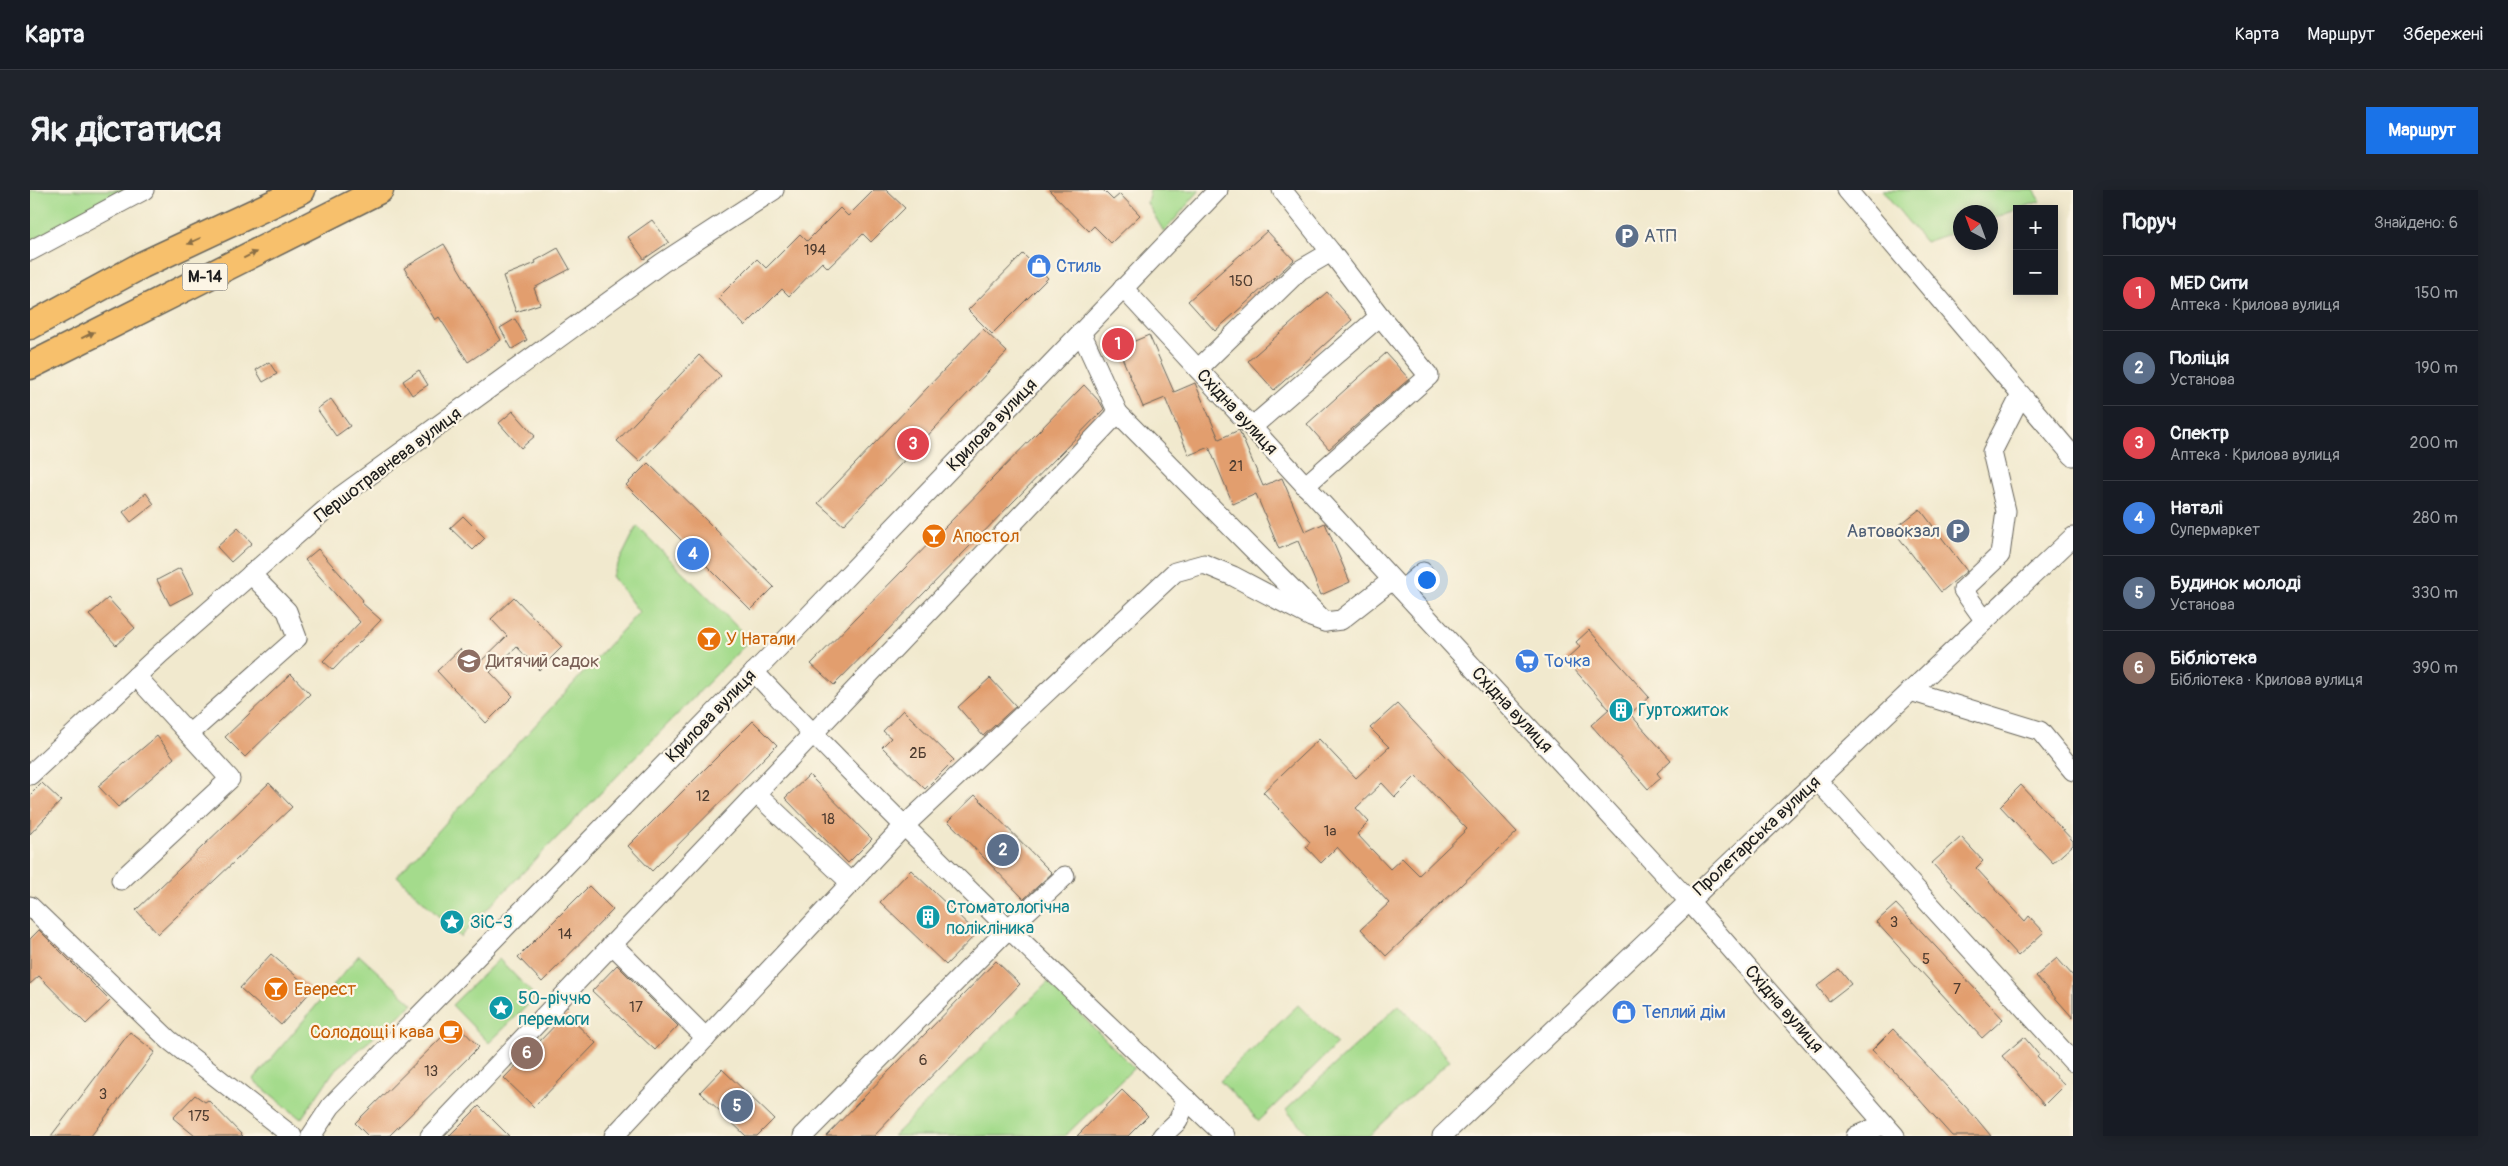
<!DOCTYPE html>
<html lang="uk">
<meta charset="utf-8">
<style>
:root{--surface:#171b24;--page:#20242c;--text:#f1f3f6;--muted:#9ea1a6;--line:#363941;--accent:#1a73e8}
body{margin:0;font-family:Pangolin,sans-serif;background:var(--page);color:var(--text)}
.controls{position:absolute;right:15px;top:15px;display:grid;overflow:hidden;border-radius:0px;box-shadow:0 2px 12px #0003}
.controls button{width:45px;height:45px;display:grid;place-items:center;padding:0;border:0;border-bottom:1px solid var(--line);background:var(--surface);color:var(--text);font:25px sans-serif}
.compass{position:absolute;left:1923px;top:15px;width:45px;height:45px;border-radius:50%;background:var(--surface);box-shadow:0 2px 12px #0003;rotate:319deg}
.you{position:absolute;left:1396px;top:389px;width:18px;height:18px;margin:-12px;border:4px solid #fff;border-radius:50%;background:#1a73e8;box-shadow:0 0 0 8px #1a73e833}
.badge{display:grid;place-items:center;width:32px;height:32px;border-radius:50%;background:var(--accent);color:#fff;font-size:16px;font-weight:700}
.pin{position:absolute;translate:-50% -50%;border:2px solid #fff;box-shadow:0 1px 5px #0006}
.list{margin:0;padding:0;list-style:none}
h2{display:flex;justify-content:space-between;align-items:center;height:65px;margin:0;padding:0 20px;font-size:21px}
h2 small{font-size:16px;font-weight:400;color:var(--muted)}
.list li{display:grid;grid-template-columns:32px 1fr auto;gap:15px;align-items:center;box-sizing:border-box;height:75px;padding:0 20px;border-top:1px solid var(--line)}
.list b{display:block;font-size:19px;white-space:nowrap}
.list p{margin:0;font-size:16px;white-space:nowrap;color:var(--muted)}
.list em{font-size:16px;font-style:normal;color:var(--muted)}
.map{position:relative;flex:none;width:2043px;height:946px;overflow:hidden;border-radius:0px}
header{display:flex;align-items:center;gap:30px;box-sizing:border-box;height:70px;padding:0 25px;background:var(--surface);border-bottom:1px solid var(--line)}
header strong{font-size:24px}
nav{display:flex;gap:28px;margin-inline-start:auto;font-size:18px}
.intro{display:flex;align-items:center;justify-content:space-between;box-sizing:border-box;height:120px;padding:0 30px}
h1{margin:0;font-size:35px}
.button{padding:12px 22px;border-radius:0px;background:var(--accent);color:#fff;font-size:18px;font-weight:700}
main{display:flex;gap:30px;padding:0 30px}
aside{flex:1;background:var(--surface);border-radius:0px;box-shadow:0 2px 12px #0003}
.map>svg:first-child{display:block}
.green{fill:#a4db8c;stroke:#607c54}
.building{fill:#e29e6e;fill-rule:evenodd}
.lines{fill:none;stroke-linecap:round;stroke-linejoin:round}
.minor-casing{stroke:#67645a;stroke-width:21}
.highway-casing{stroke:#67645a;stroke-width:29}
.minor{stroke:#fff;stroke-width:19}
.highway{stroke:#f7c06c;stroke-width:26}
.oneway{fill:#8a6e44}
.labels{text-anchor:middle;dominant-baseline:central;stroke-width:4.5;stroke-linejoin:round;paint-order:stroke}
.number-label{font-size:15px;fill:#4e3c30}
.shield{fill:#fcf5e5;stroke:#5f5d58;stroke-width:1}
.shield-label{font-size:16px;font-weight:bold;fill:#1c1c1c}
.service-label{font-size:18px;fill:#4e5e75;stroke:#fcf5e5;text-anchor:start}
.shop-label{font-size:18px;fill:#366cbe;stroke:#fcf5e5;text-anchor:start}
.street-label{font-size:18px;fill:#1c1c1c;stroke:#fcf5e5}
.food-label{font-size:18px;fill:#c56008;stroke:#fcf5e5;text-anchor:start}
.education-label{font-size:18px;fill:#785e54;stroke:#fcf5e5;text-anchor:start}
.culture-label{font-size:18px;fill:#0d838f;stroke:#fcf5e5;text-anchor:start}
</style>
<header>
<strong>Карта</strong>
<nav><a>Карта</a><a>Маршрут</a><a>Збережені</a></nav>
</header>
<div class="intro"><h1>Як дістатися</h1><a class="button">Маршрут</a></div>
<main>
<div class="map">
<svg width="2043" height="946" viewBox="0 0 2043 946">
<rect width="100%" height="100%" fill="#fcf5e5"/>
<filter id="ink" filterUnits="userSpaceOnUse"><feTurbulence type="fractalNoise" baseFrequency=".02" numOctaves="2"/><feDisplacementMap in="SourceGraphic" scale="10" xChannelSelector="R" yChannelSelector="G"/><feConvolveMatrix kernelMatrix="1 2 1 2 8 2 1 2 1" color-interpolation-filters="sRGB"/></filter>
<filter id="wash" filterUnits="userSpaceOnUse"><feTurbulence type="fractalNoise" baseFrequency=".0096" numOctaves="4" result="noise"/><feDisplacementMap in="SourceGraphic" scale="20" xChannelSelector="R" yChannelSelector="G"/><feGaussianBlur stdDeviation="1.12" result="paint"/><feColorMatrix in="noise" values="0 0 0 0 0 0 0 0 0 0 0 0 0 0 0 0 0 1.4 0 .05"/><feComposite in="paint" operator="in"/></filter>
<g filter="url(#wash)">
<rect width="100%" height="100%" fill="#f1e9ce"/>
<g class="green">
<path d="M0 0H98L0 51Z"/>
<path d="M1120 0H1170L1134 42 1117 13Z"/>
<path d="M1852 0H2004L2011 11 1961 29 1960 22H1930V40L1895 52Z"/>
<path d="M607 336 720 450 430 747 367 686 609 422 582 386Z"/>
<path d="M329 765 383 814 304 881 271 929 223 890Z"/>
<path d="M469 769 506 807 459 853 422 815Z"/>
<path d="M1018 792 1104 878 1035 946H863Z"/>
<path d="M1268 815 1307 854 1229 931 1190 891Z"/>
<path d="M1369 815 1420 870 1339 946H1280L1256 920Z"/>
</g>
<g id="blocks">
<g class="building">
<path d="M844 0H856L875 18 841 52 833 44 798 78 792 72 759 106 752 99 715 136 688 108 727 69 736 78 770 44 777 51 810 18 818 26Z"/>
<path d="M1019 0H1073L1083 10 1090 4 1110 25 1081 53 1064 36 1059 41Z"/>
<path d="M622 30 639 52 614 69 598 47Z"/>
<path d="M1237 41 1264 70 1185 141 1158 111Z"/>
<path d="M414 54 471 150 438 172 409 127 405 130 374 78Z"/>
<path d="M528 58 540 79 504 98 510 114 486 122 473 86 506 73 505 71Z"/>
<path d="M993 64 1018 88 962 144 938 120Z"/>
<path d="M1297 102 1322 130 1244 200 1218 171Z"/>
<path d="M485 129 497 150 482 159 470 138Z"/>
<path d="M953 139 977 162 813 335 788 313Z"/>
<path d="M1119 145 1144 202 1165 193 1189 249 1209 240 1233 296 1252 288 1275 342 1295 333 1320 392 1291 405 1268 351 1249 359 1226 304 1203 314 1179 257 1159 265 1135 208 1113 217 1088 158Z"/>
<path d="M1356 163 1379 189 1299 259 1277 234Z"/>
<path d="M669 165 691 186 610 272 587 251Z"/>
<path d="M239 172 247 184 233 192 226 180Z"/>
<path d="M389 180 398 195 382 205 373 191Z"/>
<path d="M1054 195 1070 212 1074 219 804 495 781 474Z"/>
<path d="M301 209 320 236 306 246 287 219Z"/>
<path d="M483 221 505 246 491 258 469 233Z"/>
<path d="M618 273 744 397 721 420 596 295Z"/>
<path d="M116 303 124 314 101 332 93 322Z"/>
<path d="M1890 319 1937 381 1911 402 1863 340Z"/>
<path d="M433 326 455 348 443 360 420 338Z"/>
<path d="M208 338 222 353 201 372 187 357Z"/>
<path d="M288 359 333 410 331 412 351 430 303 480 293 471 330 432 275 370Z"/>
<path d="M150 378 163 403 140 415 127 390Z"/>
<path d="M484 407 532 457 509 480 487 457 460 482 483 506 456 533 407 481 430 459 446 476 477 446 461 429Z"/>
<path d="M78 408 105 438 86 455 59 425Z"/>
<path d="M1559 440 1619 507 1600 524 1641 570 1627 583 1631 588 1618 599 1561 535 1579 519 1536 470 1550 457 1546 452Z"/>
<path d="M261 484 280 504 215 567 195 547Z"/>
<path d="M960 488 986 516 953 546 928 517Z"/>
<path d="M1367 514 1487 642 1356 766 1331 739 1359 713 1307 657 1291 673 1276 657 1280 652 1233 602 1289 549 1326 588 1359 557 1340 538ZM1386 586 1437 639 1389 685 1372 668 1360 679 1327 644 1339 632 1326 618 1352 593 1365 607Z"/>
<path d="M873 520 924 570 895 599 852 557 861 548 853 541Z"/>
<path d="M723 531 747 555 622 681 598 656Z"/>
<path d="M127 546 144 568 88 617 68 596Z"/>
<path d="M779 585 842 649 818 673 755 608Z"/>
<path d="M12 593 31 611 0 644V605Z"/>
<path d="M239 593 262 617 128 744 106 720Z"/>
<path d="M1991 595 2043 651V655L2023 673 1970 616Z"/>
<path d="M945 605 1022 683 994 709 918 631Z"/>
<path d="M1931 647 1953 671 1946 678 1995 731 1999 726 2014 742 1988 766 1902 673Z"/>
<path d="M881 680 947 743 916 775 850 712Z"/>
<path d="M559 696 583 720 512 792 488 767Z"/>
<path d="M1866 714 1973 829 1952 848 1846 732Z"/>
<path d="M9 740 80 811 56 834 9 786 0 794V749Z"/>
<path d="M241 764 282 800 251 835 210 798Z"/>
<path d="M2027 768 2043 786V828L2006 786Z"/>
<path d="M966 771 990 794 844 946H796Z"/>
<path d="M587 775 648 836 625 860 562 801Z"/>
<path d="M1809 779 1821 794 1799 811 1787 796Z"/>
<path d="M536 824 566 853 504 917 474 888Z"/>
<path d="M426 833 449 857 359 946H338L325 933Z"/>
<path d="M1863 839 1946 928 1961 946H1922L1862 879 1842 860Z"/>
<path d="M100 842 125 862 61 946H21Z"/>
<path d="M1994 847 2009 865 2007 866 2034 895 2014 915 1972 866Z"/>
<path d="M692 879 744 929 727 946H716L670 902Z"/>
<path d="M1092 900 1118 926 1098 946H1047Z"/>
<path d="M165 905 175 912 178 910 213 946H165L143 928Z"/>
<path d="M449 916 479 946H419Z"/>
</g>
</g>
</g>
<g filter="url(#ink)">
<use href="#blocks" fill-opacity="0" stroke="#67645a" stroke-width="1"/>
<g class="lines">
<defs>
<g id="minor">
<path d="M1252 0 1301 62"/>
<path d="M1817 0 2043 266"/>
<path d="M0 61 114 0"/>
<path d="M1093 98 1659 711 1865 946"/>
<path d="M1051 142 1088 223"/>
<path d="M1168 179 1270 80 1301 62 1350 126 1222 237"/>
<path d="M1275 296 1399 186 1350 126"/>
<path d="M1372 400 1393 382"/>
<path d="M1955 431 1933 400 1970 365 1976 321 1962 262 1991 205"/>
<path d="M724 482C876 642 1035 794 1195 946"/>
<path d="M1880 501 2010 541 2043 581"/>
<path d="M159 544 267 448 257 421 221 384"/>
<path d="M0 585 131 463 311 306 632 73 744 0"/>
<path d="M1787 590 2043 872"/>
<path d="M727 604 821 693"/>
<path d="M91 690 200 589 106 486"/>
<path d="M0 716 139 850 262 946"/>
<path d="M582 754 676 848"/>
<path d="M281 946 301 916 743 463 1188 0"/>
<path d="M400 946 1088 223 1295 432"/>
<path d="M584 946 874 636 1145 382 1174 374 1203 386 1281 427 1295 432 1311 430 1362 390"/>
<path d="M773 946 978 739 1035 686"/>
<path d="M1132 946 1148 931 1157 909"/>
<path d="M1412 946 2043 347"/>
<path d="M1826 946 1854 934"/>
</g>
<g id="highway">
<path d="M0 136 112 75 272 0"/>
<path d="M0 176 350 0"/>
</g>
</defs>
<use href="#minor" class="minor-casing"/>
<use href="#highway" class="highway-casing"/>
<use href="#minor" class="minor"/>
<use href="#highway" class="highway"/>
</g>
<defs><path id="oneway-solid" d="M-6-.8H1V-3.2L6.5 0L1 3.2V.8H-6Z" transform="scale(1.25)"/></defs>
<g class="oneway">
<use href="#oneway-solid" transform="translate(164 51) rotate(155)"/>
<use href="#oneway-solid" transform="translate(220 65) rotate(-26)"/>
<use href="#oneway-solid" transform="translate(58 145) rotate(-26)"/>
</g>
</g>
<defs>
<symbol id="parking-disc" viewBox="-11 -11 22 22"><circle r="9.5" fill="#5c6f8a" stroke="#fcf5e5"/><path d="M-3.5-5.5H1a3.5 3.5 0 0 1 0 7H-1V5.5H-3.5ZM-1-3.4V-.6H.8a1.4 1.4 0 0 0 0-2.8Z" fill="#fff"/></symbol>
<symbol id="shop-disc" viewBox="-11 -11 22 22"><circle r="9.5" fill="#3f7fe0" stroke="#fcf5e5"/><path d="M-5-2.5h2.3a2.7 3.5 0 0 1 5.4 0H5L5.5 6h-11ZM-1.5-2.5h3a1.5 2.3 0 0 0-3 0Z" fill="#fff"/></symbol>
<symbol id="bar-disc" viewBox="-11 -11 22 22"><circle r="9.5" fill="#e8710a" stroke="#fcf5e5"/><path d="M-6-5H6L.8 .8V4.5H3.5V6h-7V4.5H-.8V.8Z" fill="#fff"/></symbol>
<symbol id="school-disc" viewBox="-11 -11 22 22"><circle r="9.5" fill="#8d6e63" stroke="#fcf5e5"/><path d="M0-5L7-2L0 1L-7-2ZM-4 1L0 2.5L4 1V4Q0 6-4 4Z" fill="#fff"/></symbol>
<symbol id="supermarket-disc" viewBox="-11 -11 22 22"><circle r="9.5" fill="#3f7fe0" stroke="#fcf5e5"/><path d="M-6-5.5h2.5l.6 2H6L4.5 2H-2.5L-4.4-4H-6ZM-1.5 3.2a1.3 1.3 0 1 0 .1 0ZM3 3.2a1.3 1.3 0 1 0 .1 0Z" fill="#fff"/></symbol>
<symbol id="building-disc" viewBox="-11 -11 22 22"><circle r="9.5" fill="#0f9aa8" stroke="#fcf5e5"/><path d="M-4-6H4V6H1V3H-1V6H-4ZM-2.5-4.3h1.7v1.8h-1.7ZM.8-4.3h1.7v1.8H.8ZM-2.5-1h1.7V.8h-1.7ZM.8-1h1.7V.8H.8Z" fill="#fff"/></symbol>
<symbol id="sight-disc" viewBox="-11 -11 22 22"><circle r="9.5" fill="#0f9aa8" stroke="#fcf5e5"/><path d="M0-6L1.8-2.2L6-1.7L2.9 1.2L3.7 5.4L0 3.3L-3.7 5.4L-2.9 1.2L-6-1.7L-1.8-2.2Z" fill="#fff"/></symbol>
<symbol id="cafe-disc" viewBox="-11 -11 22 22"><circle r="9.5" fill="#e8710a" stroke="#fcf5e5"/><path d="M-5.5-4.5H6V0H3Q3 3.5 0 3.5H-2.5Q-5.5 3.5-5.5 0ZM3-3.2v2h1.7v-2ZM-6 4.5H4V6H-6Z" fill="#fff"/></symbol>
</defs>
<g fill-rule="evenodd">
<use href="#parking-disc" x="1583" y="32" width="28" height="28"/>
<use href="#shop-disc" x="995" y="62" width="28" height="28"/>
<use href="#parking-disc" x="1914" y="327" width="28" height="28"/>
<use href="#bar-disc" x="890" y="332" width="28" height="28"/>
<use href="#bar-disc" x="665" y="435" width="28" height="28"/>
<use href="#school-disc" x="425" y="457" width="28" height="28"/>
<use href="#supermarket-disc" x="1483" y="457" width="28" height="28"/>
<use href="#building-disc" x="1577" y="506" width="28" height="28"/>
<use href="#building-disc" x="884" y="713" width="28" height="28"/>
<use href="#sight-disc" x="408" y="718" width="28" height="28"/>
<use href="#bar-disc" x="232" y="785" width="28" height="28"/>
<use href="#sight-disc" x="457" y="804" width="28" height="28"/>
<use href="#shop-disc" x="1580" y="808" width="28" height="28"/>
<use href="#cafe-disc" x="407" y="828" width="28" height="28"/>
</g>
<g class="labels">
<g class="number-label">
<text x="785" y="60">194</text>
<text x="1211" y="91">150</text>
<text x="1206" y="276">21</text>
<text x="888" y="563">2Б</text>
<text x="673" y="606">12</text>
<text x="798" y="629">18</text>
<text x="1300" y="641">1а</text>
<text x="1864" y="732">3</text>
<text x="535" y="744">14</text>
<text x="1896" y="769">5</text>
<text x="1927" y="799">7</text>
<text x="606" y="817">17</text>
<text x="893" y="870">6</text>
<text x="401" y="881">13</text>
<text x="73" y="904">3</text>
<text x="169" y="926">175</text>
</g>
<rect class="shield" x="152.5" y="73.5" width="45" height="27" rx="4"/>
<g class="shield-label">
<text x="175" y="87">М-14</text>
</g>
<g class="service-label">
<text x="1614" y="46">АТП</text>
<text x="1910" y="341" text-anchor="end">Автовокзал</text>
</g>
<g class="shop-label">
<text x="1026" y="76">Стиль</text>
<text x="1514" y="471">Точка</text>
<text x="1612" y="822">Теплий дім</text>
</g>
<g class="street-label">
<text transform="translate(1207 222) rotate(47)">Східна вулиця</text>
<text transform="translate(962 235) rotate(-46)">Крилова вулиця</text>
<text transform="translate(358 275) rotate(-37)">Першотравнева вулиця</text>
<text transform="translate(1482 520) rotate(47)">Східна вулиця</text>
<text transform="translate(681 526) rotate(-46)">Крилова вулиця</text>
<text transform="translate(1727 646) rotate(-43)">Пролетарська вулиця</text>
<text transform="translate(1754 819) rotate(49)">Східна вулиця</text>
</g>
<g class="food-label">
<text x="922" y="346">Апостол</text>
<text x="696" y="449">У Натали</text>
<text x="264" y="799">Еверест</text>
<text x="404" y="842" text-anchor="end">Солодощі і кава</text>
</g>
<g class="education-label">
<text x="456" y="471">Дитячий садок</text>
</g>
<g class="culture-label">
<text x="1608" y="520">Гуртожиток</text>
<text x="916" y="717">Стоматологічна<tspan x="916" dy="21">полікліника</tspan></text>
<text x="440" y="732">ЗіС-3</text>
<text x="488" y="808">50-річчю<tspan x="488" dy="21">перемоги</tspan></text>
</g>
</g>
</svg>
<div class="controls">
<button>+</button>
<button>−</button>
</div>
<svg class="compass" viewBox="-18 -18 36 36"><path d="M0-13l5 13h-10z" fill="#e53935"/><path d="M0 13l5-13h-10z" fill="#9ea1a6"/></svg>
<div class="you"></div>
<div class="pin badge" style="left:1088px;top:154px;background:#e0444e">1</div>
<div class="pin badge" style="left:973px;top:660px;background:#5c6f8a">2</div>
<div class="pin badge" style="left:883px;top:254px;background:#e0444e">3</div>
<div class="pin badge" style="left:663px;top:364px;background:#3f7fe0">4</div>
<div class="pin badge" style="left:707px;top:916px;background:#5c6f8a">5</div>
<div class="pin badge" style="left:497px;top:863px;background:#8d6e63">6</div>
</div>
<aside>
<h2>Поруч<small>Знайдено: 6</small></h2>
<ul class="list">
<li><span class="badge" style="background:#e0444e">1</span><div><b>MED Сити</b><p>Аптека · Крилова вулиця</p></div><em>150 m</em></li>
<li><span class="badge" style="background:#5c6f8a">2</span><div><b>Поліція</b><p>Установа</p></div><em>190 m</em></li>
<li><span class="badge" style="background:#e0444e">3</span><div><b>Спектр</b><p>Аптека · Крилова вулиця</p></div><em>200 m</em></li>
<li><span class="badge" style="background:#3f7fe0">4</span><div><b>Наталі</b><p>Супермаркет</p></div><em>280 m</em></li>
<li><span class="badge" style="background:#5c6f8a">5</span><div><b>Будинок молоді</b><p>Установа</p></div><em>330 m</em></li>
<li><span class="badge" style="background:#8d6e63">6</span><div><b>Бібліотека</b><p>Бібліотека · Крилова вулиця</p></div><em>390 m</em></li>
</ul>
</aside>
</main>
